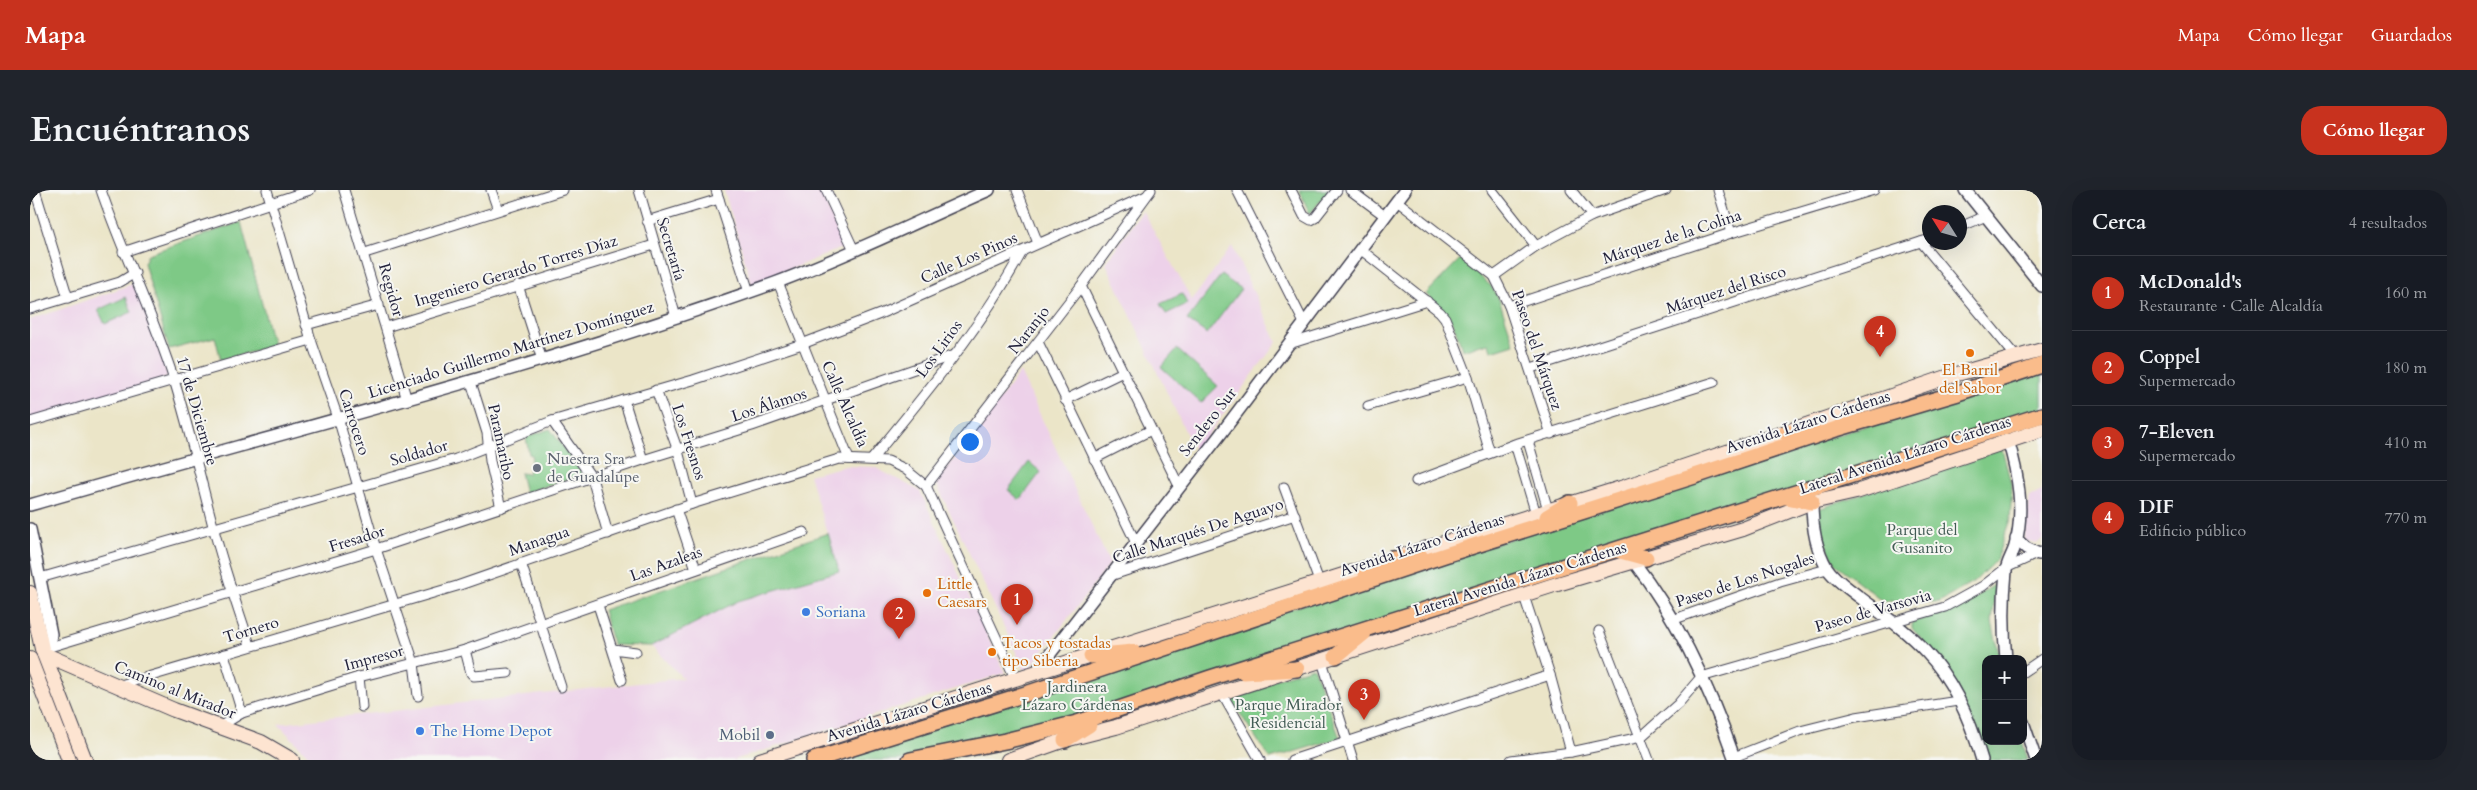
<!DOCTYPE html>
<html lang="es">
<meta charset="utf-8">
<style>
:root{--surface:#171b24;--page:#20242c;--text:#f1f3f6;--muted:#9ea1a6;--line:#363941;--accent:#c8321e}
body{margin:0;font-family:Cardo,serif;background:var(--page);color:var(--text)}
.controls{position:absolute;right:15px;bottom:15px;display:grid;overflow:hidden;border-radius:10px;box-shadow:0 5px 20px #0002}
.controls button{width:45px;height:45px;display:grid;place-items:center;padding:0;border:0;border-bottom:1px solid var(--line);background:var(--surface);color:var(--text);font:25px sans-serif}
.compass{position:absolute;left:1892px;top:15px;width:45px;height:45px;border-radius:50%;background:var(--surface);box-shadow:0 5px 20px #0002;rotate:307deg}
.you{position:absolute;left:939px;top:251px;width:18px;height:18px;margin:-12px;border:4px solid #fff;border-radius:50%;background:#1a73e8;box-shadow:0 0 0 8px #1a73e833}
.badge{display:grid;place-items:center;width:32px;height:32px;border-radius:50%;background:var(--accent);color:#fff;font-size:16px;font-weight:700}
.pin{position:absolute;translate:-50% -41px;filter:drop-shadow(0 1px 2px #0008)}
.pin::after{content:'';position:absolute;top:26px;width:18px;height:15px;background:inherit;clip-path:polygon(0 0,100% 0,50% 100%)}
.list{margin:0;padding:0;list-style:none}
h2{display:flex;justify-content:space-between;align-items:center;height:65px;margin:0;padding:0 20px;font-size:21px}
h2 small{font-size:16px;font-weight:400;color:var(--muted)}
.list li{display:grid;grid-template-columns:32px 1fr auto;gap:15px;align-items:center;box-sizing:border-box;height:75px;padding:0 20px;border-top:1px solid var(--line)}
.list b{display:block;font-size:19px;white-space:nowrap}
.list p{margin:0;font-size:16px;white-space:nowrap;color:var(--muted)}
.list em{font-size:16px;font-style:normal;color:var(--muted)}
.map{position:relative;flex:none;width:2012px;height:570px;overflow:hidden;border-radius:20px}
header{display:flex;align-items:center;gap:30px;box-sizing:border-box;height:70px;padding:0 25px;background:var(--accent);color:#fff}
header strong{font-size:24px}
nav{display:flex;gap:28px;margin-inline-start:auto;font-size:18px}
.intro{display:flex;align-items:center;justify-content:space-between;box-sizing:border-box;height:120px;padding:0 30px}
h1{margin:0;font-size:35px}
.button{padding:12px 22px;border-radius:20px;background:var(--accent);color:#fff;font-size:18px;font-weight:700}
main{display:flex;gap:30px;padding:0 30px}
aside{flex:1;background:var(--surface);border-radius:20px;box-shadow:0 5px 20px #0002}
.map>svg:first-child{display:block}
.built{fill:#edd1e9}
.green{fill:#7ec986;stroke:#507660}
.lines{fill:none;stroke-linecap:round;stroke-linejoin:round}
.minor-casing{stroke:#403f50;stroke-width:11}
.tertiary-casing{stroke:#403f50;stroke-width:14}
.secondary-casing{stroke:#403f50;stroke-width:16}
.trunk-casing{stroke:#403f50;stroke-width:18}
.minor{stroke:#fff;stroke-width:9}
.tertiary{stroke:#fff;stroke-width:11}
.secondary{stroke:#fde4d1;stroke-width:14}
.trunk{stroke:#fabc8b;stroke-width:15}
.food-dot{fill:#e8710a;stroke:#f6f6f2;stroke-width:2}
.worship-dot{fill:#6b7280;stroke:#f6f6f2;stroke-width:2}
.shop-dot{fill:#3f7fe0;stroke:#f6f6f2;stroke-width:2}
.service-dot{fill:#5c6f8a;stroke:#f6f6f2;stroke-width:2}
.labels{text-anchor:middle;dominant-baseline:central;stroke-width:4;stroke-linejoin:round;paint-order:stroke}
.street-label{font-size:16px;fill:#22223b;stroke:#f6f6f2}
.food-label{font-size:16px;fill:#c56008;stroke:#f6f6f2;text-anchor:start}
.worship-label{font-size:16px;fill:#5b616d;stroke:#f6f6f2;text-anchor:start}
.park-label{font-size:16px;fill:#425c55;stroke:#f6f6f2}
.shop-label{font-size:16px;fill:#366cbe;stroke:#f6f6f2;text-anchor:start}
.service-label{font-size:16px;fill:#4e5e75;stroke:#f6f6f2;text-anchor:end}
</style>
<header>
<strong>Mapa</strong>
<nav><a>Mapa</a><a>Cómo llegar</a><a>Guardados</a></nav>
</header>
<div class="intro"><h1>Encuéntranos</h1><a class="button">Cómo llegar</a></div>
<main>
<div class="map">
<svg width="2012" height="570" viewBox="0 0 2012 570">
<rect width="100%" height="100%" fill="#f6f6f2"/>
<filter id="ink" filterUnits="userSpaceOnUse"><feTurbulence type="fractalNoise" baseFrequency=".02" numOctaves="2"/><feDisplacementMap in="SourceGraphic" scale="10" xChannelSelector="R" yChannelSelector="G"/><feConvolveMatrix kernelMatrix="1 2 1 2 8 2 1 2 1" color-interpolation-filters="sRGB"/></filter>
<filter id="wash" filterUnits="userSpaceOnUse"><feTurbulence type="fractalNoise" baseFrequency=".0096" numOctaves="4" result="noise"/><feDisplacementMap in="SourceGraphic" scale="20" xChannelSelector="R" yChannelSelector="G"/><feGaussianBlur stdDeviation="1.12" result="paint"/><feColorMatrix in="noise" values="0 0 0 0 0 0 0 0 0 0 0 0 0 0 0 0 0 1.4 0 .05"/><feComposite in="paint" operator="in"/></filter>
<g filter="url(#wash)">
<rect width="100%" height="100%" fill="#ebe5c8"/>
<g class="built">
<path d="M694 0H790L814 57 722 95Z"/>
<path d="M1112 20 1162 110 1202 56 1247 152 1165 262 1076 73Z"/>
<path d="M106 93 138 187 0 232V130Z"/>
<path d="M990 182 1080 374 999 479H994L906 293Z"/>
<path d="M816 276 844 277 890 301 975 483 704 570H283L248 534 653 488 621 456 708 411 809 381 779 285Z"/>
<path d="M2012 301V350L2006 354 1994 350 2000 307Z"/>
</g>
<g class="green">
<path d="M1269 0H1299L1280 24Z"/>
<path d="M211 32 243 156 191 170 185 147 139 159 114 73 118 64Z"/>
<path d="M1430 69 1461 96 1469 109 1484 154 1462 161 1458 153 1432 160C1422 125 1421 129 1396 104Z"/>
<path d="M1191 85 1211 99 1177 144 1157 130Z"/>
<path d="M1152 104 1157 114 1136 124 1130 114Z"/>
<path d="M96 107 102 122 75 134 68 120Z"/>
<path d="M1147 159 1188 196 1171 213 1131 177Z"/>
<path d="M2012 180V222L915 570H785Z"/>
<path d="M520 239 553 284 495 303 490 283 498 284 502 265 499 264 496 247Z"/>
<path d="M1971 255 1982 297 1980 329 1966 370 1944 392 1909 412 1853 411 1806 374 1785 334 1783 321Z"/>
<path d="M999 272 1011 282 990 310 978 300Z"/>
<path d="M798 343 809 381 708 411 621 456 583 455 573 420Z"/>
<path d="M1966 394 1962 432 1970 469H1956V551H1992L1998 570H1956L1910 473 1882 438V432L1926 419Z"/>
<path d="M1283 477 1310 548 1240 569 1197 504Z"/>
</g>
</g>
<g filter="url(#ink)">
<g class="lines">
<defs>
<g id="minor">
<path d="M5 0 38 108"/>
<path d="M71 0C93 64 123 124 144 190 159 238 170 287 183 336 193 376 207 416 220 455"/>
<path d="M237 0 281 150 308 228 346 359 384 473 388 506"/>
<path d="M314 0 377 210"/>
<path d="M461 0 468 20"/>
<path d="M609 0 646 127"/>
<path d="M686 0 719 102"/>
<path d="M796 0 824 60"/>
<path d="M987 0 1008 53"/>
<path d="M1207 0 1274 133"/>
<path d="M1261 0 1274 26 1281 30 1285 28 1307 0"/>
<path d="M1320 0 1355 26"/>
<path d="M1462 0 1506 56"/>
<path d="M1541 0 1562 26"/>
<path d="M1688 0 1701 43"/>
<path d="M1367 11 1464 86 1479 116 1521 244"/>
<path d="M617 31 689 9"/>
<path d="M1930 37 1956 26"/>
<path d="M1891 52 1987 168"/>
<path d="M1330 59 1410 122 1415 128 1438 187 1460 263"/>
<path d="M93 62 280 0"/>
<path d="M335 63 533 0"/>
<path d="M1464 86 1506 56 1562 26 1636 0"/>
<path d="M748 92 819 269"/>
<path d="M488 95 512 170"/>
<path d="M1051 96 1149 296"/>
<path d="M1479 116 1701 43 1844 0"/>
<path d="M0 119 90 92 105 83"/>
<path d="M276 135 349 115"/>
<path d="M356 137 624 55"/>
<path d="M1008 152 1105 351"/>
<path d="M1259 154 1397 111"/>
<path d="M1501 178 1900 49"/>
<path d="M441 192 457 243 460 271 471 318"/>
<path d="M626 200 648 261 662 314"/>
<path d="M594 210 613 270"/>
<path d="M1035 210 1093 182"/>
<path d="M1338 216 1438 187"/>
<path d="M522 231 562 288 578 344"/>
<path d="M0 232 281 150"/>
<path d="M1498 251 1518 320"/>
<path d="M1485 254 1506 324"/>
<path d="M842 269C896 203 952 136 992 62"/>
<path d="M1064 269 1121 240"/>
<path d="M1386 291 1485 254 1684 192"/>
<path d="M896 296 1051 96 1121 0"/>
<path d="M1254 297 1290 394"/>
<path d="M646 319 666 379"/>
<path d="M491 373 531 497"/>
<path d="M1080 386 1265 325"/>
<path d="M10 388 426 269 522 231 663 190 772 154 850 124 1116 6"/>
<path d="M1494 406 1520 485 1541 562"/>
<path d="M568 415 592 490"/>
<path d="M1642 430 1750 392 1797 379"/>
<path d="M1569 441 1619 570"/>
<path d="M13 459 346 359 613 270 722 236 924 165"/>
<path d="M583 459 606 462"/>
<path d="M435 460 441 483 444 486 478 483"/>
<path d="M194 464 212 523"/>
<path d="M1292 471 1323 570"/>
<path d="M1993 482 2012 469"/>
<path d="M329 487 332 517"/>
<path d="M87 496 427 396 662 314 809 269 858 271 875 279 896 296 986 490"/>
<path d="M1191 502 1230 570"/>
<path d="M189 537 212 523 329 487 435 460 774 342"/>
<path d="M1704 567 1770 541 1826 527 1928 511"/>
<path d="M1262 570 1520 485"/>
<path d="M1481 570 1541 562 1611 547 1648 514 1671 487 1915 417 1953 396 1976 378 2011 362"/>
</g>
<g id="tertiary">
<path d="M1935 0 2012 96"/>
<path d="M1782 312C1782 334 1785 358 1797 378 1804 389 1818 398 1828 406 1852 424 1876 440 1896 462 1924 491 1941 532 1952 570"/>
<path d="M0 315C249 243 501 181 745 93 818 66 888 31 959 0"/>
<path d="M0 339 21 444 20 450 12 459"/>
<path d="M1986 349 1996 358 2009 364"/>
<path d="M1604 372C1649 430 1681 501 1705 570"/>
<path d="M1976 469C1973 440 1973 410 1976 381 1977 372 1983 364 1985 356 1995 321 1988 284 1978 250"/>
<path d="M1006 482 1190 245 1375 0"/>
<path d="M1993 532 2006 570"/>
</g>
<g id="secondary">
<path d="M1375 365 1591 298 1920 186 2012 160"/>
<path d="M0 403 12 459 55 570"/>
<path d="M14 464 144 520 231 552 262 570"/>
<path d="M0 469 39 570"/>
<path d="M730 570 1348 374"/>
<path d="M978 570 1035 550 1086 537 1524 395 1713 339 1782 312 1826 302 2012 240"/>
</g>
<g id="trunk">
<path d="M1756 243 1784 241"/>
<path d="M1756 307 1782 312"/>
<path d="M1517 327 1540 313"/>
<path d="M1587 360 1616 368"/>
<path d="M1336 384 1362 369 1391 367"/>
<path d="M1061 466 1103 462"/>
<path d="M1306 466 1334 443"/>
<path d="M1214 482 1267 479"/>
<path d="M1035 550 1059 535"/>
<path d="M784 570 1002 502 1415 365 1668 285 1806 239 1928 203 2012 175"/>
<path d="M880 570 975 551 1047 533 1180 488 2012 225"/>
</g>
</defs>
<use href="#minor" class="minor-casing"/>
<use href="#tertiary" class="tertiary-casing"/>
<use href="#secondary" class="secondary-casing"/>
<use href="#trunk" class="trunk-casing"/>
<use href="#minor" class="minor"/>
<use href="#tertiary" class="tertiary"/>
<use href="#secondary" class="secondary"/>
<use href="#trunk" class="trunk"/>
</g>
</g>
<g class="food-dot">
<circle cx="1940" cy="163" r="5"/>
<circle cx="897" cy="403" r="5"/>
<circle cx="962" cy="462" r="5"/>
</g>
<circle class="worship-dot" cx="507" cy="278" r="5"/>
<g class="shop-dot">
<circle cx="776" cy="422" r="5"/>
<circle cx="390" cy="541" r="5"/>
</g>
<circle class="service-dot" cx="740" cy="545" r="5"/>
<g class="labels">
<g class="street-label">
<text transform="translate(1642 47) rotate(-18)">Márquez de la Colina</text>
<text transform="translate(641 59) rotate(73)">Secretaría</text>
<text transform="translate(939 68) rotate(-24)">Calle Los Pinos</text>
<text transform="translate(486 81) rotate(-17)">Ingeniero Gerardo Torres Díaz</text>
<text transform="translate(361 100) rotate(74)">Regidor</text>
<text transform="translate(1696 100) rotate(-18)">Márquez del Risco</text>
<text transform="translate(999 140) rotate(-52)">Naranjo</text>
<text transform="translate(909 159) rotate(-54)">Los Lirios</text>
<text transform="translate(481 160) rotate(-17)">Licenciado Guillermo Martínez Domínguez</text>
<text transform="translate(1507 160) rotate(71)">Paseo del Márquez</text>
<text transform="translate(815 214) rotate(66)">Calle Alcaldía</text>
<text transform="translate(739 215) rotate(-18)">Los Álamos</text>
<text transform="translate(167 221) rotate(74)">17 de Diciembre</text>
<text transform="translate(324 232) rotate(72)">Carrocero</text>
<text transform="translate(1178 232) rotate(-52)">Sendero Sur</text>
<text transform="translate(1778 232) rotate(-18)">Avenida Lázaro Cárdenas</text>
<text transform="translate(471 252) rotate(78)">Paramaribo</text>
<text transform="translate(659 252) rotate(72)">Los Fresnos</text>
<text transform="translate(389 263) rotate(-16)">Soldador</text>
<text transform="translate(1875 265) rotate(-18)">Lateral Avenida Lázaro Cárdenas</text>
<text transform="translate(1168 341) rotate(-18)">Calle Marqués De Aguayo</text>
<text transform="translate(327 349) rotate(-17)">Fresador</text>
<text transform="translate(509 351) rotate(-19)">Managua</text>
<text transform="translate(1392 355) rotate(-18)">Avenida Lázaro Cárdenas</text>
<text transform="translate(636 374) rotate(-20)">Las Azaleas</text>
<text transform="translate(1490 389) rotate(-17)">Lateral Avenida Lázaro Cárdenas</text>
<text transform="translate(1715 390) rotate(-18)">Paseo de Los Nogales</text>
<text transform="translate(1843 421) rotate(-16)">Paseo de Varsovia</text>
<text transform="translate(221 440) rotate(-17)">Tornero</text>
<text transform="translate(344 468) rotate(-15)">Impresor</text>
<text transform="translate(145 500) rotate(22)">Camino al Mirador</text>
<text transform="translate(879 522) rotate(-17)">Avenida Lázaro Cárdenas</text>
</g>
<g class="food-label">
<text x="1940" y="180" text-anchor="middle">El Barril<tspan x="1940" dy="18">del Sabor</tspan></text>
<text x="907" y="394">Little<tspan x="907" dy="18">Caesars</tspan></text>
<text x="972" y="453">Tacos y tostadas<tspan x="972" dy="18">tipo Siberia</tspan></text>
</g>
<g class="worship-label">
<text x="517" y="269">Nuestra Sra<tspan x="517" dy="18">de Guadalupe</tspan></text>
</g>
<g class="park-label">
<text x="1892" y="340">Parque del<tspan x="1892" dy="18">Gusanito</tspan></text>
<text x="1047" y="497">Jardinera<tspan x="1047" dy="18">Lázaro Cárdenas</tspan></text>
<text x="1258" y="515">Parque Mirador<tspan x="1258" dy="18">Residencial</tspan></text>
</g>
<g class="shop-label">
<text x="786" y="422">Soriana</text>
<text x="400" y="541">The Home Depot</text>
</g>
<g class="service-label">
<text x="730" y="545">Mobil</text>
</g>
</g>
</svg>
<div class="controls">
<button>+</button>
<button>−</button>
</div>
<svg class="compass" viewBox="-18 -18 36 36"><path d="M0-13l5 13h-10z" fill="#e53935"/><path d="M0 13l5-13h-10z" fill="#9ea1a6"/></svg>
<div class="you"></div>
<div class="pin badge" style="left:987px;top:435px">1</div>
<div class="pin badge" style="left:869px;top:449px">2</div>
<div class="pin badge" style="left:1334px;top:530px">3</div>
<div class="pin badge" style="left:1850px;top:167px">4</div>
</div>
<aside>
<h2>Cerca<small>4 resultados</small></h2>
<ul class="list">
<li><span class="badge">1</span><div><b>McDonald's</b><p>Restaurante · Calle Alcaldía</p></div><em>160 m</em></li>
<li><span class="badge">2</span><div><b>Coppel</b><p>Supermercado</p></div><em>180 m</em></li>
<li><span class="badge">3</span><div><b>7-Eleven</b><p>Supermercado</p></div><em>410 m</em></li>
<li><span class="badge">4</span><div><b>DIF</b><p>Edificio público</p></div><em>770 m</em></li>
</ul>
</aside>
</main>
